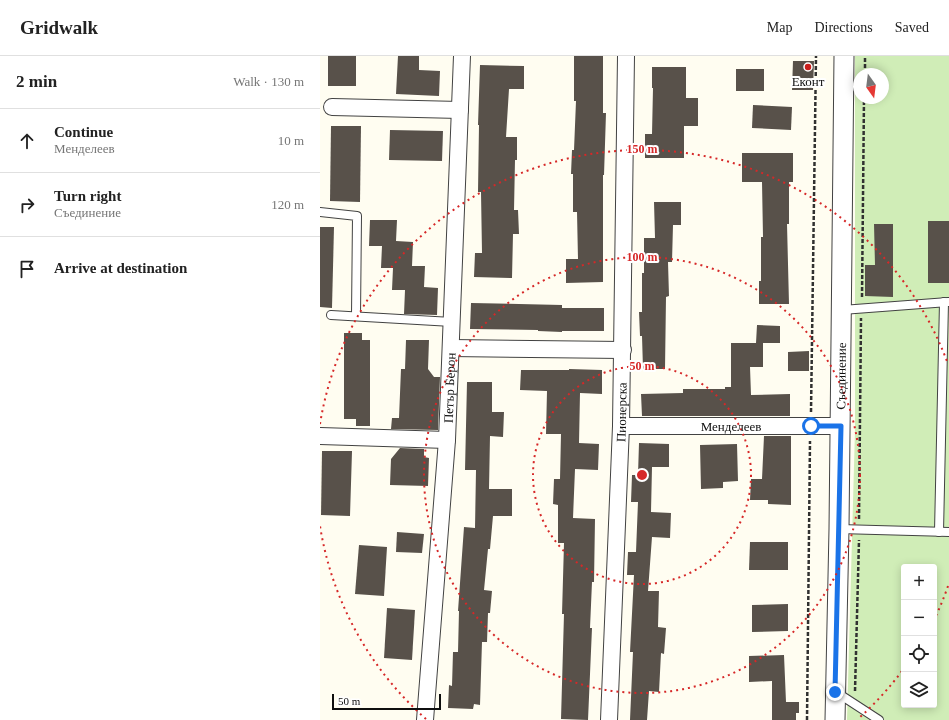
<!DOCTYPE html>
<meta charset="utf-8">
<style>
:root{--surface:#fff;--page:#f6f6f6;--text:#222;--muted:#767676;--line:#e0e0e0}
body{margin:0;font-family:"Times New Roman",serif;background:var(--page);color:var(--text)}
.controls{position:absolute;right:12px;bottom:12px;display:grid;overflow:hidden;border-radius:4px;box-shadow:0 2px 10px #0003}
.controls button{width:36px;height:36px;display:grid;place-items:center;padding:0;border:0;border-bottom:1px solid var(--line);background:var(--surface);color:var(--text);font:20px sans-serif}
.compass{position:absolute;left:533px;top:12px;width:36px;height:36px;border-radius:50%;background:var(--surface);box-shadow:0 2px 10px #0003;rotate:166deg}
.scale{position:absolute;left:12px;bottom:10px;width:109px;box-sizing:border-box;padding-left:4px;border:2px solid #0f0f0f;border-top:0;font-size:11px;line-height:14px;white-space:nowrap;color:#0f0f0f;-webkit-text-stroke:3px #fff;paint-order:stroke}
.stop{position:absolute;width:12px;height:12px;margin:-9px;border:3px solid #1a73e8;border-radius:50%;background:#fff}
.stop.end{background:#1a73e8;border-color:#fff;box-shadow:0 1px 4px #0008}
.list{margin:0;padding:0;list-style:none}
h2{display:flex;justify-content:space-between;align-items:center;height:52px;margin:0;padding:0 16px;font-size:17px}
h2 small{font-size:13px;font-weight:400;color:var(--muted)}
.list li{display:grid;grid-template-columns:26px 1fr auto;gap:12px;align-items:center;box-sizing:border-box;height:64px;padding:0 16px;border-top:1px solid var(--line)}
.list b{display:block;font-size:15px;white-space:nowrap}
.list p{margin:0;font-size:13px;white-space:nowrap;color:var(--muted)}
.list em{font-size:13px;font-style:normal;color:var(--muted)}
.icon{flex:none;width:22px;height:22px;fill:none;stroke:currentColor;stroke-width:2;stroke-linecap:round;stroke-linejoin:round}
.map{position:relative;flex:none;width:629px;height:664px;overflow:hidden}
header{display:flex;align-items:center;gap:24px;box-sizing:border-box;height:56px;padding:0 20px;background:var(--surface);border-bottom:1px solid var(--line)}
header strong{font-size:19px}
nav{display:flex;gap:22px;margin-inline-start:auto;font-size:14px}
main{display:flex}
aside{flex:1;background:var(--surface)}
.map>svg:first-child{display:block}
.green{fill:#d0edb7;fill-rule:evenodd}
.building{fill:#58514a}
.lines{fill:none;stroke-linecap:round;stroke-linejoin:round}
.service-casing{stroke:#424242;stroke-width:10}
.minor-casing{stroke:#424242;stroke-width:18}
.tertiary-casing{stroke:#424242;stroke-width:21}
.path{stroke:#313131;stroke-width:2.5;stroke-dasharray:4 2;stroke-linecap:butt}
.service{stroke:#fff;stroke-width:8}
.minor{stroke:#fff;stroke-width:16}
.tertiary{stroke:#fff;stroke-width:19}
.route{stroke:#1a73e8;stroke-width:5}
.ring{fill:none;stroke:#d62828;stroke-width:2;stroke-dasharray:2 4}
.poi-dot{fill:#c91f1c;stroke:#fff;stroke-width:1.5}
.labels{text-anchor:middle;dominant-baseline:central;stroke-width:4;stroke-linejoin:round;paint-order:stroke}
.poi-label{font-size:13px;fill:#0f0f0f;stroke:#fff}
.street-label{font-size:13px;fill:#0f0f0f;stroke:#fff}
.centre{fill:#d62828;stroke:#fff;stroke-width:2}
.ring-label{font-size:12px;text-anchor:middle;font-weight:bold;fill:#d62828;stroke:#fff;stroke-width:4;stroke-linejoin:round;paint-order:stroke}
</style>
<header>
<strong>Gridwalk</strong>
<nav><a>Map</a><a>Directions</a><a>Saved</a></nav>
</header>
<main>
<aside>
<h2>2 min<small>Walk · 130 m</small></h2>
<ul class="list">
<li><svg class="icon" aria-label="ahead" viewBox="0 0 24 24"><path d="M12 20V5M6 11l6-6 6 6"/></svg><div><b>Continue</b><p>Менделеев</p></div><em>10 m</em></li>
<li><svg class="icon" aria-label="right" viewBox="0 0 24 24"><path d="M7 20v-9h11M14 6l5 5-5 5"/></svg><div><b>Turn right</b><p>Съединение</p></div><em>120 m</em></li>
<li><svg class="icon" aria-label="arrive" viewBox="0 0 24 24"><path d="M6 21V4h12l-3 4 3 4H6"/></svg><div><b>Arrive at destination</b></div></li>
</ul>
</aside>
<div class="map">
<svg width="629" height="664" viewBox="0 0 629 664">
<rect width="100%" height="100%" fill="#fffdf1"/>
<path class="green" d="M535 0H629V664H527L535 374ZM539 18H563V42H539ZM584 511H614V649H584Z"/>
<g class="building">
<rect x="8" y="0" width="28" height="30"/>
<path d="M78 0H99V14L120 15 119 40 76 38Z"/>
<path d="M254 0H283V57H286L284 119H283V226L246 227V203H258L257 156H253V118H251L252 94H254L256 45H254Z"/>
<path d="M473 5H494L493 34H472Z"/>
<path d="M160 9 204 10V33H189L186 81H197V104H195L194 154H198L199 178H193L192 222 154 221 155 197H162L161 136H158L159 69H158Z"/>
<path d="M332 11H366V42H378V70H364V102H325V78H332L333 32H332Z"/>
<rect x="416" y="13" width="28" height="22"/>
<path d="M433 49 472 51 471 74 432 72Z"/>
<path d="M11 70H41L40 146 10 145Z"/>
<path d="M70 74 123 75 122 105 69 104Z"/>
<path d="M422 97H473V126H469V168H467L469 248H439V225H441V181H443L442 126H422Z"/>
<path d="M334 146H361V169H353L352 206H348L349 240 346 241 345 313H323L322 280H320L319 256H322V217H324V182H335Z"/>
<path d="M50 164H77L76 185 93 186 92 210H105L104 231 118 232 117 259 84 258 85 234H72L73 212H61L62 190H49Z"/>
<rect x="608" y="165" width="21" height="62"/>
<path d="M554 168H573V241L545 240V209H555Z"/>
<path d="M0 171H14L12 252 0 251Z"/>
<path d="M151 247 242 249V252H284V275H242V276L218 275V274L150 273Z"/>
<path d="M437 269 460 270V287H443V311H430L431 339 470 338V360H322L321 338 363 337V333H405V331H411V287H436Z"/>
<path d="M24 277H42V284H50V370H36V363H24Z"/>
<path d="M86 284H109L108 313 114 321H120L118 374 71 373 72 362H79L81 313H85Z"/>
<path d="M489 295V315H468V296Z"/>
<path d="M249 313 282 314V338L260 337 259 387 279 388 278 414 255 413 253 462 275 463 274 526H272L270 572H272L268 664 241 663 244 558H242L244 487H238V449L233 448 234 423H240L241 378H226L227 335 200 334 201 314H249Z"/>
<path d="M147 326H172V356H184L183 381 170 380 169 433H192V460H173L170 493H168L164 534 172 535 170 557H168L167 586H162L160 649 154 648 153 653 128 652 129 629 132 630 133 596H138L139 555H138L144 471 155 472 156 414H145Z"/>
<path d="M444 380H471V449L448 448V444H430L431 423H442Z"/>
<path d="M319 387 349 388V411H332L331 456 351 457 350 482 332 481 328 535H339L338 571 346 572 344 598 341 597 339 636 329 635 327 664H310L313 596H310L314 519H307L308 496H316L318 446H311L312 419H318Z"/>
<path d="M417 388 418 425 403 426V432L381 433 380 389Z"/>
<path d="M80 392 104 393V401L109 402 108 430 70 429 71 403Z"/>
<path d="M2 395H32L30 460 1 459Z"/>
<path d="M77 476 104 478 102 497 76 496Z"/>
<path d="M430 486H468V514H429Z"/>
<path d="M39 489 67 491 64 540 35 538Z"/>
<path d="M468 548V575L432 576V549Z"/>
<path d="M67 552 95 554 92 604 64 602Z"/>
<path d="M464 599 466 646H479V657H476V664H452V625L429 626V600Z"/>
</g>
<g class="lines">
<defs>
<g id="service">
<path d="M0 156 37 160 36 260"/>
<path d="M522 254 628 246"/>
<path d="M11 259 132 266"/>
<path d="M519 473 629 476"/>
<path d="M619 476 624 246"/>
<path d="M516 636 559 664"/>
</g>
<g id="minor">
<path d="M12 51 140 54"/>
<path d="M131 292 303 294"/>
<path id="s1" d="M301 370H521"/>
<path d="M0 380 127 384"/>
<path id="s2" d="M105 664 127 384 142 0"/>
<path id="s3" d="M289 664 301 370 306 0"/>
</g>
<g id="tertiary">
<path id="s4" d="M515 664 519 473 524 0"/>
</g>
</defs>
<use href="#service" class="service-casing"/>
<use href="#minor" class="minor-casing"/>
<use href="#tertiary" class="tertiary-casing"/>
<g class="path">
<path d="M545 18V0"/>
<path d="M542 241 544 42"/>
<path d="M491 356 496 0"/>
<path d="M539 463 541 262"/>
<path d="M535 635 539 484"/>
<path d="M487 664 490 385"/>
</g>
<use href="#service" class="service"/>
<use href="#minor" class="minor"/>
<use href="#tertiary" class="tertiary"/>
</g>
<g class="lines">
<path class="route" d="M491 370H521L515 636"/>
</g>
<g class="ring">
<circle cx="322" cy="419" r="109"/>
<circle cx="322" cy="419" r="218"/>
<path d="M628 530A326 326 0 0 1 615 562M582 615A326 326 0 0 1 538 663M106 663A326 326 0 0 1 0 470M0 368A326 326 0 0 1 628 308"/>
</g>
<circle class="poi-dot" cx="488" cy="11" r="4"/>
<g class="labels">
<g class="poi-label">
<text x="488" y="25">Еконт</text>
</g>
<g class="street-label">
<text stroke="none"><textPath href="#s4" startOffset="344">Съединение</textPath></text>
<text stroke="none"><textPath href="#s2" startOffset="333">Петър Берон</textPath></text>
<text stroke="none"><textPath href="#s3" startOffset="308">Пионерска</textPath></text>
<text stroke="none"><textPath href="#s1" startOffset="110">Менделеев</textPath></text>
</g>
</g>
<circle cx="322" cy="419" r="6" class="centre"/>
<g class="ring-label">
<text x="322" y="97">150 m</text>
<text x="322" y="205">100 m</text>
<text x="322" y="314">50 m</text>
</g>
</svg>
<div class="controls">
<button>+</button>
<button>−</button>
<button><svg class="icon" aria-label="locate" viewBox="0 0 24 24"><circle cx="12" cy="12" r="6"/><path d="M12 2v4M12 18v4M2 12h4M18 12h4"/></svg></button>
<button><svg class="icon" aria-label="layers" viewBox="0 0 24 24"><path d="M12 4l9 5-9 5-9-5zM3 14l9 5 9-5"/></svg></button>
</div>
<svg class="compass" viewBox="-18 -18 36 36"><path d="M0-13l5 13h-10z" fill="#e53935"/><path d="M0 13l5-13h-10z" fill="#767676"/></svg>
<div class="scale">50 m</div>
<div class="stop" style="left:491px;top:370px"></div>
<div class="stop end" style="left:515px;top:636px"></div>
</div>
</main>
